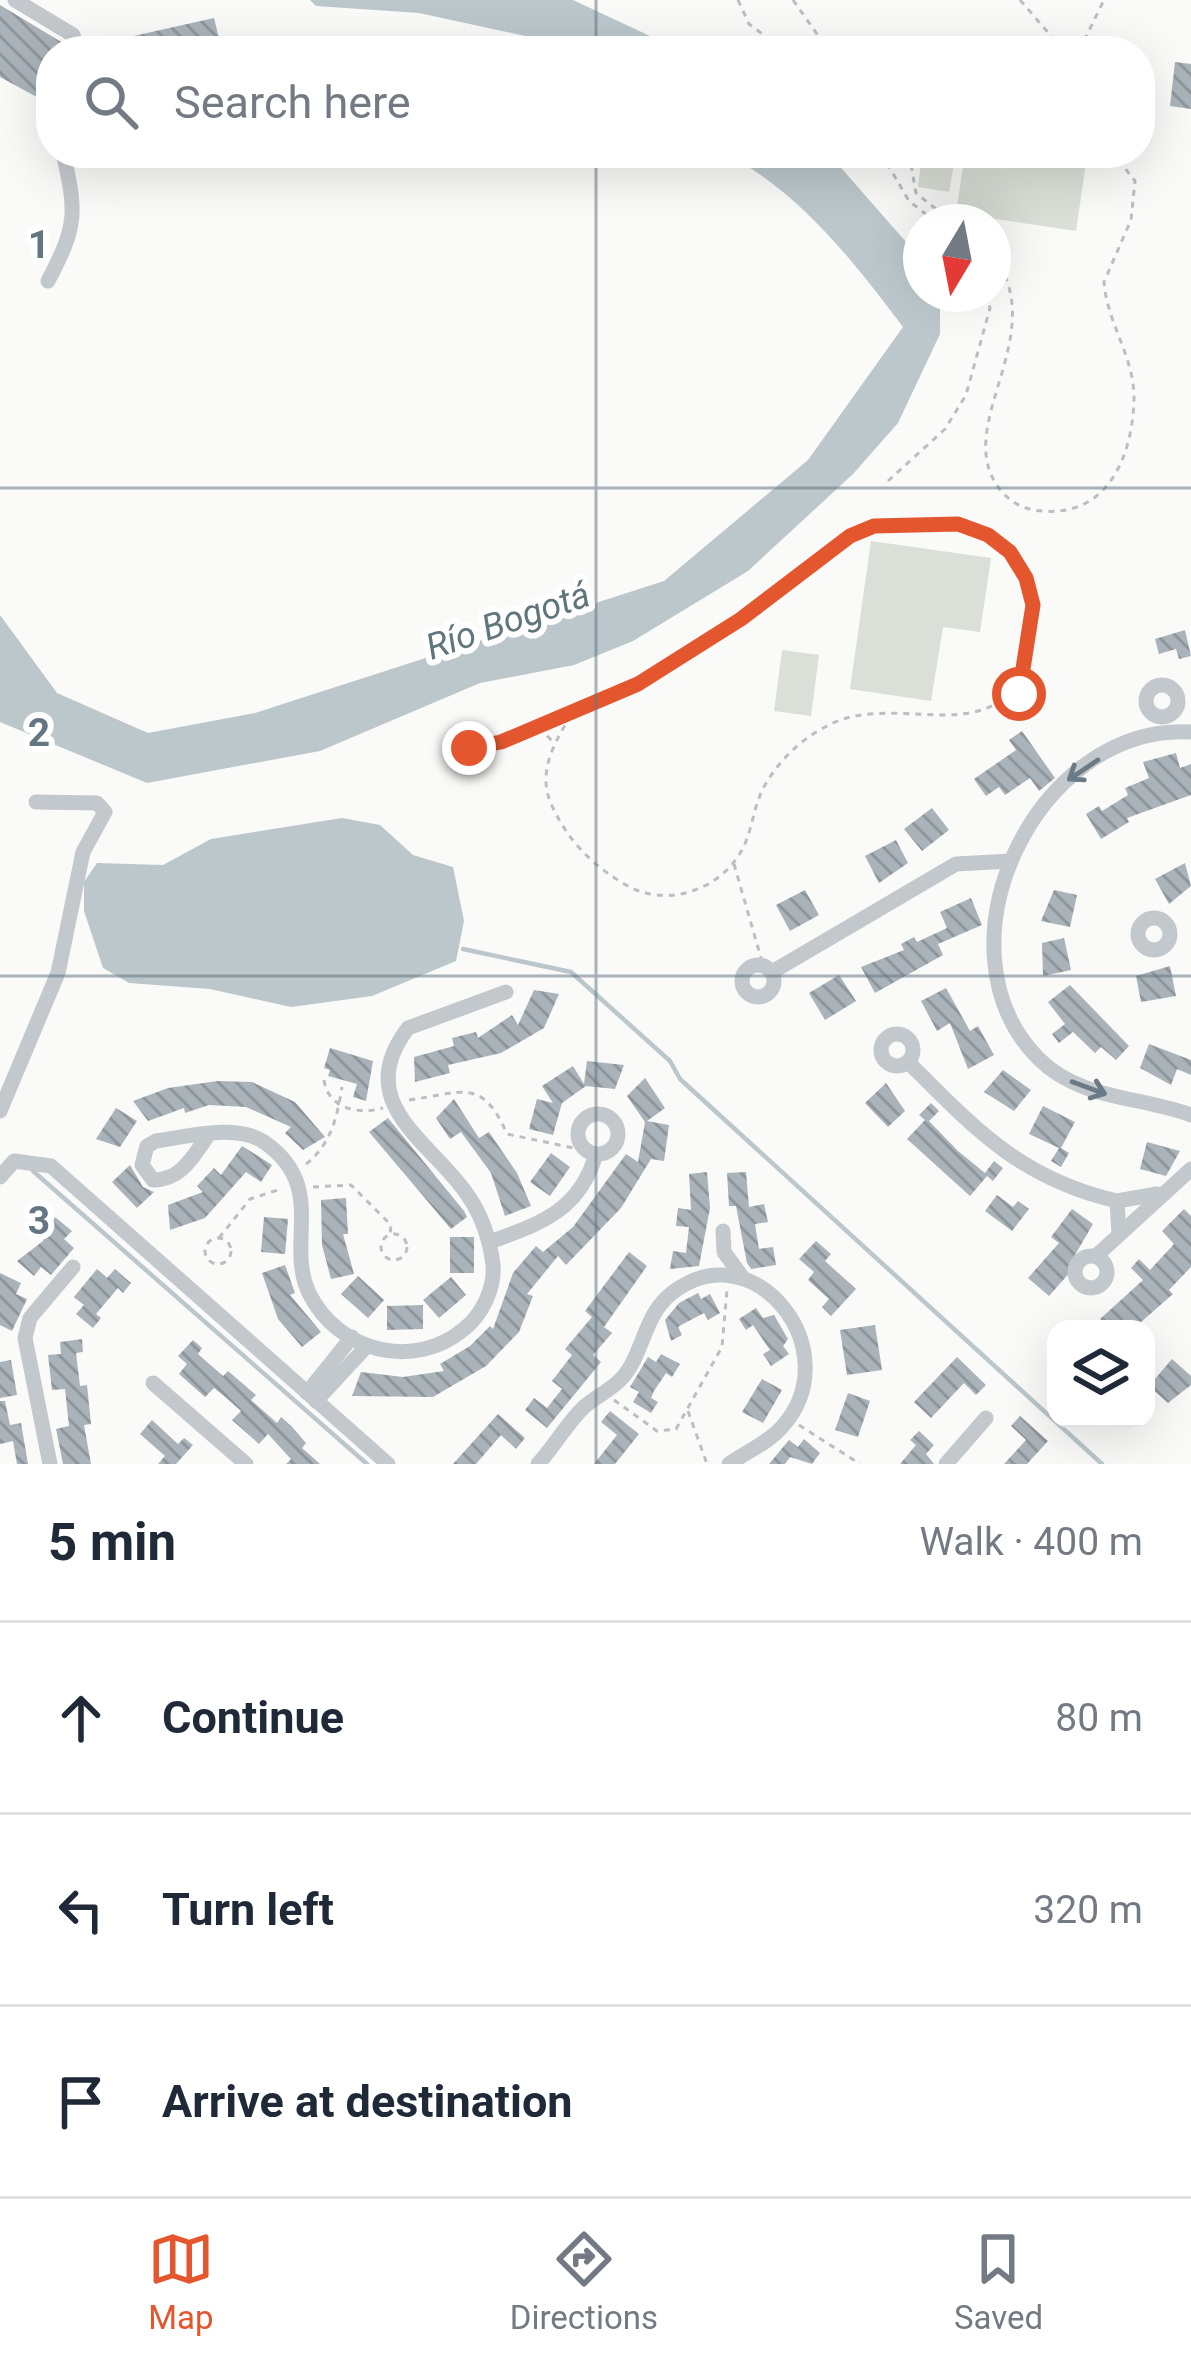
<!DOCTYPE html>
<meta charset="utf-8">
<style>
:root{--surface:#fff;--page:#f2f2f3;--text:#1f2937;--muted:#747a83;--line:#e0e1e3;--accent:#e4572e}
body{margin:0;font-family:Roboto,sans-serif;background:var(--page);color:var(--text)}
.controls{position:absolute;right:36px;bottom:36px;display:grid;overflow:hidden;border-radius:24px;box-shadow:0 12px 48px #0002}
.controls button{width:108px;height:108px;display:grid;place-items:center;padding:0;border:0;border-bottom:3px solid var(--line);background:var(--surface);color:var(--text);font:60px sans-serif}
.compass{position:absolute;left:903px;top:204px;width:108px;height:108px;border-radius:50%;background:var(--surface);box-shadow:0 12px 48px #0002;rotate:190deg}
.stop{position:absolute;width:36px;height:36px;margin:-27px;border:9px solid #e4572e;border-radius:50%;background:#fff}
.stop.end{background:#e4572e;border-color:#fff;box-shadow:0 3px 12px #0008}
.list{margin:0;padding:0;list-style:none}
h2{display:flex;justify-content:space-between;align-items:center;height:156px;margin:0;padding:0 48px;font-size:51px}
h2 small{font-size:39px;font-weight:400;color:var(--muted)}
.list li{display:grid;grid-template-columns:78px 1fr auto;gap:36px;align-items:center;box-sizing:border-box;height:192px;padding:0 48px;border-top:3px solid var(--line)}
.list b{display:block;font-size:45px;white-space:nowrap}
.list em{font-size:39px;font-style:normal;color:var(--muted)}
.icon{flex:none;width:66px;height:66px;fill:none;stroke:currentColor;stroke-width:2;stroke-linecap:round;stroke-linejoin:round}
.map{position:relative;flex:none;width:1191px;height:1464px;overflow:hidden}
.search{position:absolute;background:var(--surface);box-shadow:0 12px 48px #0002;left:36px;right:36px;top:36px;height:132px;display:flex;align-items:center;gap:30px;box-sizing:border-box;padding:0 42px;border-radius:48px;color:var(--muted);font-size:45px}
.sheet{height:732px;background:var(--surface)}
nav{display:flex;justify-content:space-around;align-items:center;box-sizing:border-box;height:168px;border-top:3px solid var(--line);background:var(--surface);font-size:33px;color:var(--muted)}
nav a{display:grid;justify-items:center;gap:6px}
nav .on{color:var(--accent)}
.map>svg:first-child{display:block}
.pitch{fill:#dadfd7}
.water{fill:#bbc7cb}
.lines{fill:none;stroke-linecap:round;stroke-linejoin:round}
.stream{stroke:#bbc7cb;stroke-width:4.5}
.building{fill:url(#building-back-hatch)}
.path{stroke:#bbbfc2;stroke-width:3;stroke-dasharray:6 6;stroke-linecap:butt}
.minor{stroke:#c3c8cc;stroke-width:15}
.oneway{stroke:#6a7a87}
.route{stroke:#e4572e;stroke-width:15}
.grid{fill:none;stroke:#657683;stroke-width:3;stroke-opacity:0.55}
.labels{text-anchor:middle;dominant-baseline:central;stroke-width:12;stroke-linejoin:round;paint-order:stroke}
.water-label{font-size:36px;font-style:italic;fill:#60757c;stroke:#fff}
.grid-label{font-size:39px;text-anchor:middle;font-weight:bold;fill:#657683;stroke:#fff;stroke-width:12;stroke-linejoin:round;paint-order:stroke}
</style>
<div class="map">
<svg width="1191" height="1464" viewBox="0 0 1191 1464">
<defs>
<pattern id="building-back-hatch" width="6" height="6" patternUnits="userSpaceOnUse" patternTransform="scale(3)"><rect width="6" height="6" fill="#aab3b9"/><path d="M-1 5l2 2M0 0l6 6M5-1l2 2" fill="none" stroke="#8e969c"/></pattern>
</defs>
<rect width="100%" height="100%" fill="#fafaf8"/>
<g class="pitch">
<path d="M922 153H956L949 192 918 187Z"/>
<path d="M965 153 1087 156 1076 231 956 213Z"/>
<path d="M871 541 991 558 980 632 943 627 931 701 850 689Z"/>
<path d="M782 650 819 655 811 716 774 711Z"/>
</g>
<g class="water">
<path d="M310 0H573L682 51H562L548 41 419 13 316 6Z"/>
<path d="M723 153H828L921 259V294H940V334L898 423 853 474 748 571 633 641 574 665 480 683 320 751 147 783 0 722V615L57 693 148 733 255 713 664 581 808 460 903 327C855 263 797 188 723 153Z"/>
<path d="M342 818 380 825 413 855 453 867 464 921 456 961 372 996 291 1007 210 989 129 983 103 968 84 911V882L97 863 163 865 211 839Z"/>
</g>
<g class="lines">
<g class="stream">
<path d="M463 949 571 972 670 1061 680 1079 1102 1464"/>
<path d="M33 1171 367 1464"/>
</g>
</g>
<g class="building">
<path d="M0 5 63 43 65 51H51L46 102 0 77Z"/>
<path d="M214 18 222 51H90L89 46Z"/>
<path d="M1175 62 1191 64V109L1170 106Z"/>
<path d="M1185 630 1191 656 1179 659 1176 649 1159 654 1155 639Z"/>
<path d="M1022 731 1055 778 1039 791 1030 778 1005 795 999 787 986 796 974 779 1016 750 1009 740Z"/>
<path d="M1176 753 1180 768 1191 764V795L1127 818 1129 822 1101 839 1086 814 1099 806 1102 811 1128 795 1125 788 1149 778 1143 762Z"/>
<path d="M932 808 949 830 922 851 904 829Z"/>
<path d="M896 840 908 863 879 883 865 856Z"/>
<path d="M1185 863 1191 886 1169 904 1155 879Z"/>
<path d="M805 890 819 915 790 931 776 905Z"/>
<path d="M1054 890 1077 895 1070 927 1041 921Z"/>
<path d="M971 898 982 925 938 944 943 955 875 993 861 967 904 950 901 944 914 937 917 942 947 928 940 912Z"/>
<path d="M1064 938 1071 970 1043 976 1042 943Z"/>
<path d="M1170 966 1176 996 1141 1002 1136 976Z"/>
<path d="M839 975 856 1001 825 1020 809 993Z"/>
<path d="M1070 985 1129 1046 1116 1060 1101 1047 1095 1053 1073 1032 1059 1043 1052 1034 1065 1024 1048 1002Z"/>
<path d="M946 988 970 1031 978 1026 994 1055 968 1069 950 1023 937 1031 921 1001Z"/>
<path d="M534 990 559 994 544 1028 501 1053 448 1065 450 1073 415 1082 414 1057 454 1046 452 1038 476 1032 478 1038 512 1015 518 1025Z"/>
<path d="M1149 1044 1191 1060V1075L1177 1069 1171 1085 1140 1068Z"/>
<path d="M330 1048 373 1061 366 1101 353 1097 357 1084 328 1076 330 1070 324 1068Z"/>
<path d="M587 1061 624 1065 615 1089 586 1086 562 1103 553 1135 529 1129 537 1099 553 1103 542 1086 573 1066 584 1084Z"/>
<path d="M1003 1070 1031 1090 1014 1111 984 1092Z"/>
<path d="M645 1078 665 1108 647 1121 669 1125 664 1161 651 1159 621 1208 566 1265 558 1256 527 1294 533 1296 519 1332 486 1366 433 1397 352 1396 361 1372 403 1377 444 1371 440 1364 470 1346 490 1326 493 1329 513 1273 536 1246 543 1252 573 1227 626 1154 638 1162 645 1122 627 1096Z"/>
<path d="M218 1081 252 1082 295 1102 325 1137 303 1150 285 1133 291 1127 246 1107 209 1105 185 1113 184 1108 148 1121 133 1101 168 1088Z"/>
<path d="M886 1083 905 1111 888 1127 865 1103Z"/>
<path d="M454 1099 479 1138 489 1132 517 1173 531 1206 505 1216 491 1173 461 1132 450 1139 436 1118Z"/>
<path d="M931 1103 939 1111 929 1121 958 1151 985 1173 994 1161 1003 1168 993 1181 987 1176 970 1196 907 1139 925 1120 919 1115Z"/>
<path d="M1043 1106 1075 1122 1061 1148 1069 1153 1061 1167 1051 1161 1059 1148 1029 1134Z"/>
<path d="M116 1108 137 1121 120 1147 96 1139Z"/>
<path d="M388 1118 464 1211 467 1217 451 1229 369 1132Z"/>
<path d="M1147 1142 1180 1151 1166 1176 1140 1169Z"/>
<path d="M242 1146 272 1165 261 1182 246 1172 205 1218 170 1230 168 1205 203 1192 197 1186 214 1168 221 1175Z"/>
<path d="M551 1153 570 1167 550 1196 530 1182Z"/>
<path d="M130 1165 143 1187 154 1192 137 1208 112 1182Z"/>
<path d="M707 1172 710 1208 699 1266 670 1269 673 1251 686 1253 689 1227 676 1226 678 1208 691 1210 689 1174Z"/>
<path d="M746 1172 749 1207 764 1204 768 1222 755 1224 759 1249 773 1247 776 1265 751 1269 747 1263 736 1206H729L727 1173Z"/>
<path d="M997 1195 1013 1207 1018 1201 1029 1209 1012 1231 985 1211Z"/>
<path d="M346 1198 348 1234H343L354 1274 331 1279 322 1245 321 1200Z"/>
<path d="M1072 1209 1093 1224 1068 1267 1072 1270 1049 1296 1028 1278 1059 1243 1051 1237Z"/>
<path d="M1184 1209 1191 1216V1267L1169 1290 1173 1294 1133 1329H1096L1103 1322 1100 1319 1143 1280 1131 1268 1139 1259 1150 1270 1174 1244 1162 1231Z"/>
<path d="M55 1217 72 1231 64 1239 74 1248 51 1275 41 1267 34 1276 17 1261 43 1241Z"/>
<path d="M264 1217 288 1219 285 1254 261 1252Z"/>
<rect x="450" y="1237" width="24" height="36"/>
<path d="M816 1241 831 1254 825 1261 856 1289 831 1316 822 1307 829 1299 808 1280 814 1272 799 1259Z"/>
<path d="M629 1252 647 1266 604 1327 612 1333 593 1355 601 1362 547 1428 525 1410 534 1398 547 1408 562 1389 552 1381 572 1355 565 1349 592 1317 585 1311Z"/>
<path d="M285 1265 295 1293 290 1295 321 1332 302 1347 278 1319 262 1273Z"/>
<path d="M97 1269 107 1278 115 1269 131 1283 123 1293 118 1288 96 1314 101 1318 93 1328 76 1314 84 1305 74 1297Z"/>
<path d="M0 1273 21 1283 16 1294 27 1299 12 1331 0 1325Z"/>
<path d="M358 1276 384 1300 368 1318 341 1294Z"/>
<path d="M451 1277 466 1295 439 1318 423 1300Z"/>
<path d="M698 1293 701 1299 710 1294 720 1313 708 1320 704 1313 685 1323 678 1327 682 1335 671 1341 665 1320 679 1303Z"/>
<path d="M423 1305V1329L387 1330V1306Z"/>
<path d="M756 1308 763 1318 774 1315 788 1339 783 1346 789 1354 771 1366 763 1354 770 1350 757 1331 753 1325 746 1330 739 1319Z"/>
<path d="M875 1325 882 1370 847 1375 840 1330Z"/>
<path d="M82 1339 83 1352 76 1353 80 1386 87 1385 91 1424 84 1425 91 1464H63L56 1429 69 1426 65 1389 52 1390 48 1355 61 1354 60 1342Z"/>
<path d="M193 1340 202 1348 198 1354 215 1369 223 1376 228 1371 256 1395 251 1400 259 1407 277 1423 281 1417 291 1426 306 1443 302 1448 320 1464H286L291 1459 268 1434 259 1444 232 1420 241 1411 223 1395 214 1388 205 1397 179 1374 187 1364 178 1356Z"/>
<path d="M661 1354 680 1364 672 1377 666 1373 654 1391 651 1398 658 1402 651 1413 633 1402 639 1392 630 1387 648 1357 656 1362Z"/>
<path d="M957 1357 986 1385 976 1395 964 1383 931 1418 914 1402Z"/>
<path d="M1172 1359 1191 1376V1385L1168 1403 1149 1386Z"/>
<path d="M11 1360 17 1395 0 1398V1362Z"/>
<path d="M762 1379 782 1390 763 1423 742 1412Z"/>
<path d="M848 1393 870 1401 858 1437 835 1430Z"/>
<path d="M0 1401H5L10 1425 21 1423 28 1464H17L13 1441 0 1444Z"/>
<path d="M610 1411 639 1434 615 1464H594L617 1435 601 1422Z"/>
<path d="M498 1414 525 1438 516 1449 501 1435 476 1464H453Z"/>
<path d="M1020 1416 1048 1441 1027 1464H1004L1026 1440 1011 1426Z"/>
<path d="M152 1420 178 1444 184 1438 193 1445 176 1464H158L165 1456 140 1434Z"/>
<path d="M919 1431 934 1445 926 1454 934 1464H900L916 1445 910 1440Z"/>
<path d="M804 1439 820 1453 812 1464 790 1457 785 1464H769L789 1440 798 1447Z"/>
</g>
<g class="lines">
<g class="path">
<path d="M738 0 749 24 785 51"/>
<path d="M793 0 829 51"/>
<path d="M1020 0 1064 51"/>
<path d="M1079 51 1104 0"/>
<path d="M881 153 909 201 936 222"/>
<path d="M909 153 916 193 952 222"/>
<path d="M993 255C1054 337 947 428 1002 492 1013 504 1026 510 1042 511 1109 517 1133 454 1134 398 1134 356 1107 323 1104 282L1131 220 1135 181 1113 153"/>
<path d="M888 481 945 429 966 395 990 308 986 294"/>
<path d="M571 715C553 745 536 774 553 808 569 842 595 868 628 886 670 909 724 888 744 846 753 826 754 804 765 785 780 759 803 737 831 724 892 694 977 743 1018 683"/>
<path d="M539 727 553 742"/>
<path d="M458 749C493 747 522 733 554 720 673 672 754 600 858 530 874 525 888 528 904 526 959 520 1024 533 1032 599 1036 631 1023 660 1018 691L1028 707"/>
<path d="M734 864 763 965"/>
<path d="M324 1080C328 1109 359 1115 383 1108"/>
<path d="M409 1100C461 1093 482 1076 507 1134L583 1150"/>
<path d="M306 1164C331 1144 337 1118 342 1087"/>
<path d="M313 1187 351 1185 391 1225 390 1235"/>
<circle cx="394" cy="1247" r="13"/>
<circle cx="218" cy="1251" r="13"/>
<path d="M219 1238 250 1199 281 1189"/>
<path d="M614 1400 657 1431 676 1429 722 1347 727 1290"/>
<path d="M688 1411 707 1464"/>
<path d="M799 1425 860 1464"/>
</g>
<g class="minor">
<path d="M15 0 73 35 78 51"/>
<path d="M48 281C77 226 77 213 63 153"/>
<circle cx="1162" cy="701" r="16"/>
<path d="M1191 732C1036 723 929 949 1039 1059 1080 1100 1140 1096 1191 1115"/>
<circle cx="1154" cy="934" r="16"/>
<circle cx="758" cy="981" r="16"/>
<path d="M772 972 956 864 1011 861"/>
<circle cx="897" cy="1050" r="16"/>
<path d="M908 1062C975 1129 1021 1179 1117 1201"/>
<path d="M0 1111 58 973 83 852 105 812 97 803 36 802"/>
<circle cx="598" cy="1134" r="20"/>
<path d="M207 1137C192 1158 181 1180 153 1180L142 1165 147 1146 156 1141C187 1137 236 1123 264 1142 328 1186 285 1243 309 1293 338 1352 414 1371 464 1329 482 1315 495 1288 493 1265 490 1240 483 1218 469 1197 433 1142 350 1104 408 1028L506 992"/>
<path d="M0 1177 14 1161 51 1166 388 1464"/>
<path d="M723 1231 724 1252 743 1278"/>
<path d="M1119 1234 1117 1201 1157 1194"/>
<path d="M490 1242C542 1223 580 1210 596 1154"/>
<circle cx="1091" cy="1272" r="16"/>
<path d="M1096 1256 1191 1169"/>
<path d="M153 1383 246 1464"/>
<path d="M307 1393 352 1337"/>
<path d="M316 1401 366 1347"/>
<path d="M50 1464 25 1338 30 1318 73 1267"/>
<path d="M538 1464C555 1446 566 1424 584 1407 595 1397 611 1390 621 1379 644 1355 643 1315 672 1293 755 1229 850 1352 782 1427 768 1443 746 1452 729 1464"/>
<path d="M946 1464 986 1418"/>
</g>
</g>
<defs><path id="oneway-shaft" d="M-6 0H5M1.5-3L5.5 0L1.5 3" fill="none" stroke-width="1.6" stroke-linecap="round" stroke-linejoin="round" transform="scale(3)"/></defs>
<g class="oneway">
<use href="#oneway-shaft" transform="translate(1083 770) rotate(146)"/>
<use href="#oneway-shaft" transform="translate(1089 1088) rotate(20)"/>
</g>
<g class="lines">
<path class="route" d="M469 748 501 742 638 684 741 619 850 536 874 526 958 524 988 535 1010 552 1026 578 1033 605 1019 694"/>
</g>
<path class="grid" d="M596 0V51M596 153V1464M0 488H1191M0 976H1191"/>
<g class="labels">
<g class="water-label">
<text transform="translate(508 621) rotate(-19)">Río Bogotá</text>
</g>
</g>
<g class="grid-label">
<text x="39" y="258">1</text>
<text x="39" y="746">2</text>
<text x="39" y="1234">3</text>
</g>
</svg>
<div class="controls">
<button><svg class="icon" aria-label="layers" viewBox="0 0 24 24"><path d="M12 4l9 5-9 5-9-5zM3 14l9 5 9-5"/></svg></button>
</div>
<svg class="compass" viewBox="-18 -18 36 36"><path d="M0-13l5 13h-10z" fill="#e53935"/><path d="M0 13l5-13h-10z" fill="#747a83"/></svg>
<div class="stop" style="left:1019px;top:694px"></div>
<div class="stop end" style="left:469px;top:748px"></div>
<div class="search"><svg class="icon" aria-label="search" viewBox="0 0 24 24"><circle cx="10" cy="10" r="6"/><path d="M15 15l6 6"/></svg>Search here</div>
</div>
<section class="sheet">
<h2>5 min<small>Walk · 400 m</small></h2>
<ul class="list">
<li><svg class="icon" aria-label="ahead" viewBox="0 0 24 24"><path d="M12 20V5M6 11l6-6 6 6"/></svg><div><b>Continue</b></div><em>80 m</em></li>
<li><svg class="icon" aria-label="left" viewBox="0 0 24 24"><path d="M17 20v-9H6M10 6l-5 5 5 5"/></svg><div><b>Turn left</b></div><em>320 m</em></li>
<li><svg class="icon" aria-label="arrive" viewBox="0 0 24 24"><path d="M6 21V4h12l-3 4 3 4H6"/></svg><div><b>Arrive at destination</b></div></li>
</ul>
</section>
<nav>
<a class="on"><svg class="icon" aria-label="map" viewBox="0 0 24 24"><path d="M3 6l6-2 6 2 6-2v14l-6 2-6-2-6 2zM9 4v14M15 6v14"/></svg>Map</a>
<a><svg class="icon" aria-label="directions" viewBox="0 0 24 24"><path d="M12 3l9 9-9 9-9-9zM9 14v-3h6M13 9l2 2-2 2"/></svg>Directions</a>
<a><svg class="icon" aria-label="saved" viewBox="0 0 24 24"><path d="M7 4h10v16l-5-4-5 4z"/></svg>Saved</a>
</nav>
